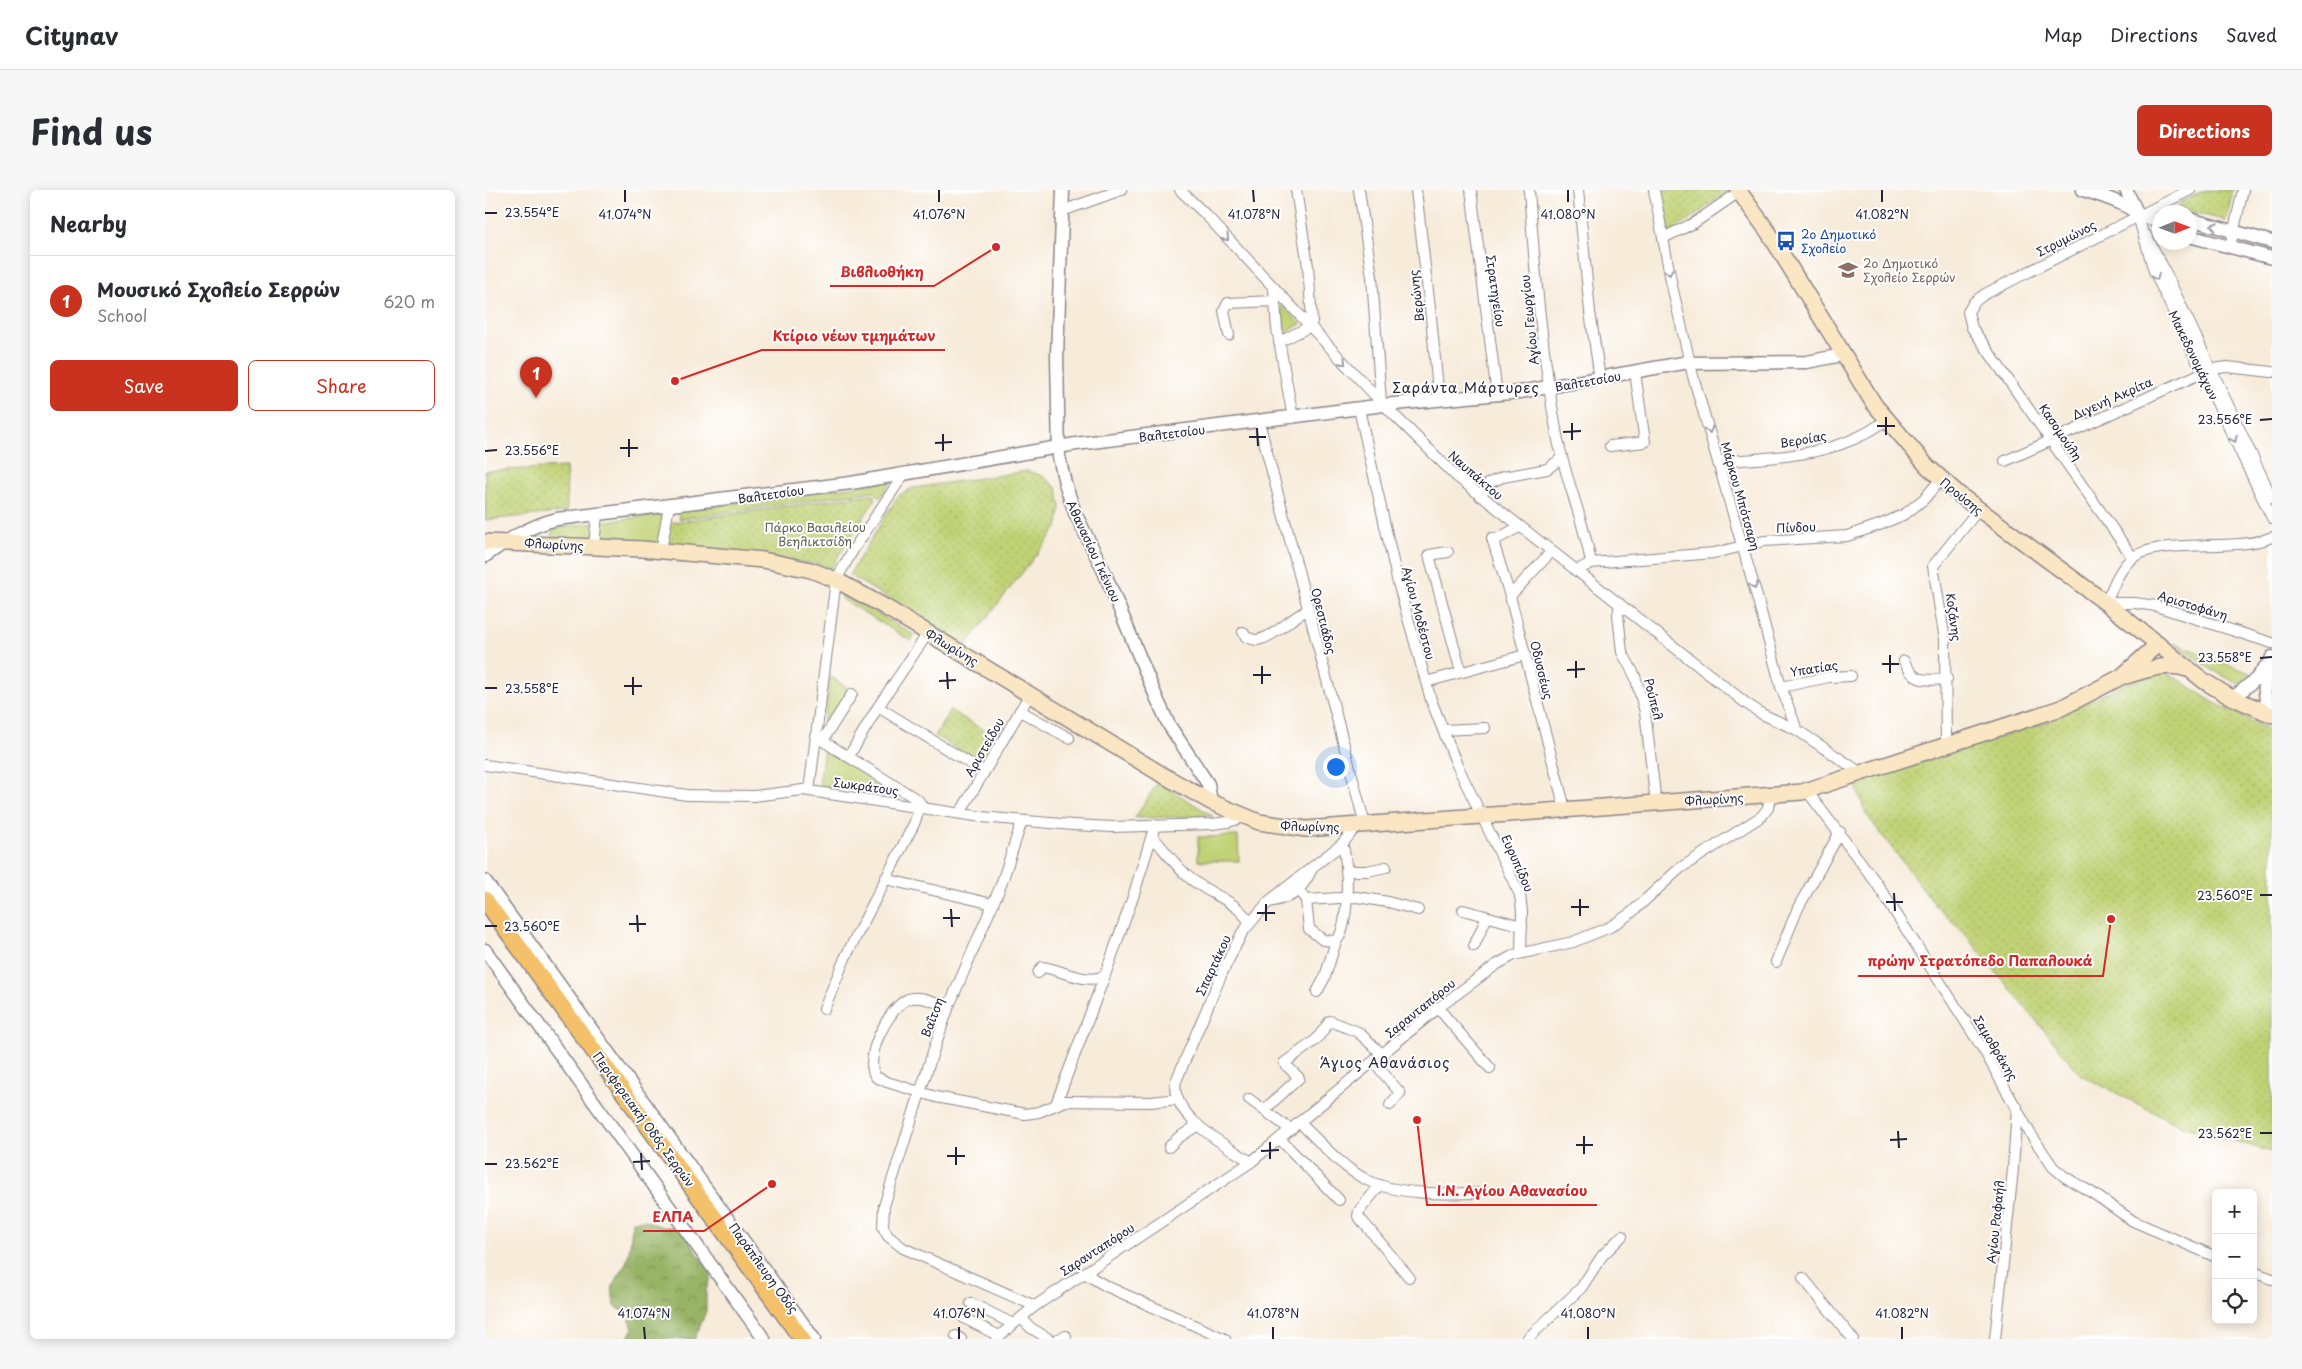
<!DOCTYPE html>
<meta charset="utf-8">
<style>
:root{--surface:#fff;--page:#f7f7f7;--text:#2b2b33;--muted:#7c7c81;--line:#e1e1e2;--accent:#c8321e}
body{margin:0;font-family:"Playpen Sans",sans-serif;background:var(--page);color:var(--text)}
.controls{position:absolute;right:15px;bottom:15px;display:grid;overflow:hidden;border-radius:8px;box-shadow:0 2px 12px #0003}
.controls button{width:45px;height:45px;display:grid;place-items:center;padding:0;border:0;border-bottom:1px solid var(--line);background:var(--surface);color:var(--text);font:25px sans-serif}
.compass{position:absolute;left:1667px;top:15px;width:45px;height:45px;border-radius:50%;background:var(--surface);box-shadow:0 2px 12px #0003;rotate:89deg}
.you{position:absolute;left:850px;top:576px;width:18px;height:18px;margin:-12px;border:4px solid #fff;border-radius:50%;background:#1a73e8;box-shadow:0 0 0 8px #1a73e833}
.badge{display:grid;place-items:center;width:32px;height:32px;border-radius:50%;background:var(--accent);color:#fff;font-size:16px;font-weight:700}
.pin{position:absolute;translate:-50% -41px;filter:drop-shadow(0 1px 2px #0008)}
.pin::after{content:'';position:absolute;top:26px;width:18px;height:15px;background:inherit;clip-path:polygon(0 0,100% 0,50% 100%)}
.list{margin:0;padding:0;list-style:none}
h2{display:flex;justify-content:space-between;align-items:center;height:65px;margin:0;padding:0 20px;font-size:21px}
h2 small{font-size:16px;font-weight:400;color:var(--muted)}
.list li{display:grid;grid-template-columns:32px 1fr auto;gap:15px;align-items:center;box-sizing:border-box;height:90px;padding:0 20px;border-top:1px solid var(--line)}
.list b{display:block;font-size:19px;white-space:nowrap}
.list p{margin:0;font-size:16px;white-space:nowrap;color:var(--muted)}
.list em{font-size:16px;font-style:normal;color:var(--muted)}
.actions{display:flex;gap:10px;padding:15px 20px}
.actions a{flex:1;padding:11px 0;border:1px solid var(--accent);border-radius:8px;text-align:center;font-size:18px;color:var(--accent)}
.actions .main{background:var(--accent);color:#fff}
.icon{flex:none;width:28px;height:28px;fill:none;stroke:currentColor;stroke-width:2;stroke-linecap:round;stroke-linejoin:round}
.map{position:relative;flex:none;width:1787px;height:1149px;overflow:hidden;border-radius:8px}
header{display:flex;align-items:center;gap:30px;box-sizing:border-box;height:70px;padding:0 25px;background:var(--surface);border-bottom:1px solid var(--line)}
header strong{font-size:24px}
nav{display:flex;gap:28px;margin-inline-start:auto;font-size:18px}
.intro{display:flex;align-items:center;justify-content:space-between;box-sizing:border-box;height:120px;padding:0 30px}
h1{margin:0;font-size:35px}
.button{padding:12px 22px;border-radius:8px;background:var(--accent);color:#fff;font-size:18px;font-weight:700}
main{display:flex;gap:30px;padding:0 30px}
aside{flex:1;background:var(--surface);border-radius:8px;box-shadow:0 2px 12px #0003}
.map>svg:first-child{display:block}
.grass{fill:#c0d275;stroke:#717a58}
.forest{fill:url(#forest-crowns);stroke:#5d6b50}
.park{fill:url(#park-dots);stroke:#717a58}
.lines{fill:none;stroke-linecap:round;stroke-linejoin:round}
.minor-casing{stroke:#8c868a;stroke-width:12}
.tertiary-casing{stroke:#8c868a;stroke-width:15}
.secondary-casing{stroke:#8c868a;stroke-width:18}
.primary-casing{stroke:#8c868a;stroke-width:19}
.minor{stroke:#fff;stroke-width:10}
.tertiary{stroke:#fff;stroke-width:12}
.secondary{stroke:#fbe6c4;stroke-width:15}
.primary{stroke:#f4c16b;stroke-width:16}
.oneway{stroke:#9c9ca7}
.ticks{fill:none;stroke:#22223b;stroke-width:2}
.labels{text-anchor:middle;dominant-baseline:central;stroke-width:4;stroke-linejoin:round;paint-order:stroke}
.transit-label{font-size:12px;fill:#164399;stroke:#fff;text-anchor:start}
.street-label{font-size:12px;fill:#22223b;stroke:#fff}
.education-label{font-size:12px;fill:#785e54;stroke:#fff;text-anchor:start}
.park-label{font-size:12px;fill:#59604f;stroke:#fff}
.neighbourhood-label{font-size:14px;letter-spacing:1px;fill:#22223b;stroke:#fff}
.ticks-label{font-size:12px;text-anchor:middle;fill:#22223b;stroke:#fff;stroke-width:4;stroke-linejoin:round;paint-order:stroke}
.leader{fill:none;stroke:#d62828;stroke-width:2}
.callout-dot{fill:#d62828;stroke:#fff;stroke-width:2}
.callout-label{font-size:14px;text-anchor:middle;font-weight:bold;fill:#d62828;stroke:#fff;stroke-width:4;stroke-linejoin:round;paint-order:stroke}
</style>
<header>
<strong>Citynav</strong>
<nav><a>Map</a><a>Directions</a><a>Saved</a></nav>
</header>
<div class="intro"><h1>Find us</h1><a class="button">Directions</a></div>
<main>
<aside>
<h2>Nearby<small></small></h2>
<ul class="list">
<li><span class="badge">1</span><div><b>Μουσικό Σχολείο Σερρών</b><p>School</p></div><em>620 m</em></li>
</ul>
<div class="actions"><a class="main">Save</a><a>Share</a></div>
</aside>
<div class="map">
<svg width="1787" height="1149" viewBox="0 0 1787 1149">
<defs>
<pattern id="forest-crowns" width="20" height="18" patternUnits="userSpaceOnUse" patternTransform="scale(1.25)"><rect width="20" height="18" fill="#98b466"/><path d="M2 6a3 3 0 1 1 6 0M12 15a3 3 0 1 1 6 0" fill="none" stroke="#7c9255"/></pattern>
<pattern id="park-dots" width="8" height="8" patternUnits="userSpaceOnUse" patternTransform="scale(1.25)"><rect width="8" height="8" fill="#c0d275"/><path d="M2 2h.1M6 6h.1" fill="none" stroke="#a5b466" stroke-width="1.8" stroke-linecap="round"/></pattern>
</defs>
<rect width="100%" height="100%" fill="#fff"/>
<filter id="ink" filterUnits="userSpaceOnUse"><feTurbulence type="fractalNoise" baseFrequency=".02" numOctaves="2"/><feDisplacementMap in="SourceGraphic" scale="10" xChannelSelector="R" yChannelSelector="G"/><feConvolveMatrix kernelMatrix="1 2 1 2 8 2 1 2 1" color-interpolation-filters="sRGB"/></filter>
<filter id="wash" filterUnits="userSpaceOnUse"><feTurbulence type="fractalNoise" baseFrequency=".0096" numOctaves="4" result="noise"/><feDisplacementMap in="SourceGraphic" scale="20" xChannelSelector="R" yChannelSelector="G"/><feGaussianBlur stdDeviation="1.12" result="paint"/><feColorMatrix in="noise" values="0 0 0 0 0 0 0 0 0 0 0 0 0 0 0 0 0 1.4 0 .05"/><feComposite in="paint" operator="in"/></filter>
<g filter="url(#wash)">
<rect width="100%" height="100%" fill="#f7ebd9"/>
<g class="grass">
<path d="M796 116H798L816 134 800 142Z"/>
<path d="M407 291 395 308 388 301 194 329 193 321Z"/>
<path d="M179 324 175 355 69 348 66 345 69 338Z"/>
<path d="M357 402 429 445 426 451 357 409Z"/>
<path d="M1690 453 1767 484 1753 494 1722 477Z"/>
<path d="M345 486 366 500 337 545Z"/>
<path d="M339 559 409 602V605L334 595Z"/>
<path d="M753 646 754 671H713V647Z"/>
</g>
<path class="forest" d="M160 1030 177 1037H195L227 1084 221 1100V1121L210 1149H142L148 1138 142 1125 130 1116C122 1087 135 1092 142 1070 146 1057 146 1044 147 1031Z"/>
<g class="park">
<path d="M1176 0H1241L1242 1C1222 16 1205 31 1184 43Z"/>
<path d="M1721 0H1748L1741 31 1694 18 1695 12Z"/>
<path d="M81 277 82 322 0 330V281Z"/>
<path d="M542 281 558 286 572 298 576 317 572 338 481 455 364 385 413 306 428 298Z"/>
<path d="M387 304 391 308 345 379 331 374 179 356 183 333Z"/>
<path d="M1679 483 1687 485 1728 512 1787 541V962L1694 935 1596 885 1478 742 1452 717 1381 624 1370 594 1559 533 1641 493Z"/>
<path d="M465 520 513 549 498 572H494L450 546Z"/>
<path d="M673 592 728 626 650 628Z"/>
</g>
</g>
<g filter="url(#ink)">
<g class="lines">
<defs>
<g id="minor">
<path d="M695 0 720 24 896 212 971 286 1262 514 1277 524 1312 540 1376 583"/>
<path d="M874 0 887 87 896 212"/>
<path d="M931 0 946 127 954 210"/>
<path d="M986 0 1012 205"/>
<path d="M1044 0C1050 82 1057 164 1072 245 1080 289 1099 330 1106 373"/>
<path d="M1093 0 1105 122 1115 189"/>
<path d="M1169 0 1187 96 1208 186 1271 403 1296 497 1312 540"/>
<path d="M577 21 636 0"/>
<path d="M1653 26 1669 81 1787 328"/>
<path d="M1661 45 1678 77 1787 308"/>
<path d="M1178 48 1209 33 1254 2"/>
<path d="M1745 57 1758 0"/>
<path d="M789 99 792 139 808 228"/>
<path d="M744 145 739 121 743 113 789 111"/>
<path d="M794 152 824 137 827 131 823 76 811 0"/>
<path d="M874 219 912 389 946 510 972 575 1035 705 1037 722 1036 763"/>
<path d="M774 232 880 635"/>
<path d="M1125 256 1160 252 1150 182"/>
<path d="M1520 271 1726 179 1742 177 1787 182"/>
<path d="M1233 272C1291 267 1354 267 1401 230"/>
<path d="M995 306 1004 293 1018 287 1062 279 1077 268"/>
<path d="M1787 347C1752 363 1670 346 1645 370 1633 381 1627 399 1621 413H1650L1671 416 1787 453"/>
<path d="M1007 348 1025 406 1080 619"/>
<path d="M1008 351 1034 337"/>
<path d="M109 356 112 324"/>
<path d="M176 360 184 316"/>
<path d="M963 362 944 365 976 482"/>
<path d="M1648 368 1487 138 1483 122 1489 112 1500 104 1705 0"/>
<path d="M1091 381 1106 373 1229 363 1279 351 1362 346 1397 334 1420 324 1439 309 1456 289"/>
<path d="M1025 406 1066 362"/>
<path d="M1135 414 1133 425 1137 462 1150 486 1160 522 1171 613"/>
<path d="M758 442 761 447C764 448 769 450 772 450 790 447 806 427 823 420"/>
<path d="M1419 471C1430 494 1440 490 1462 489"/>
<path d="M941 492 1040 465"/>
<path d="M1296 497 1344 487 1366 486"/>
<path d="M393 517 499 582"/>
<path d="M535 521 584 548"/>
<path d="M958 540 1000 538"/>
<path d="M330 546 433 610 436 614 429 634 360 768 339 819"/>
<path d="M338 550 367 504"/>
<path d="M1461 556 1460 450 1448 376 1494 319"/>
<path d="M364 566 393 517 443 443"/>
<path d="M0 575 202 605 269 606 318 600 497 627 588 635 628 637 727 634 743 632 759 627"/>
<path d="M324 601 351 390 368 360 419 284"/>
<path d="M1322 601 1390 691 1500 862 1545 943 1568 977 1580 987 1609 1004 1648 1031 1731 1067"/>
<path d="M475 623 545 504"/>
<path d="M537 631 516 695 464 816 448 862 399 1016 398 1037 403 1046 418 1058 550 1116"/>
<path d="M667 646C681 661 695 683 713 694 732 707 752 712 765 733"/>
<path d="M861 681H882L901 677"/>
<path d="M400 689 508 714"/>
<path d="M814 701 821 710 824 739 838 750 851 751C865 738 864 671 857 654"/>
<path d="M821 710 872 707 903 712 933 720"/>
<path d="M784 712C809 707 815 703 827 679"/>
<path d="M978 720 1037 736"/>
<path d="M989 756 1002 727"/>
<path d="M1291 772 1313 718 1355 642"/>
<path d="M553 783 557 777C575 779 603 796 620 785L648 707 670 635"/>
<path d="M832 802 840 787 851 751"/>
<path d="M464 816C451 814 436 804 423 809 404 817 377 869 391 887L402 892 451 907 540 924 554 922 580 911 666 912 693 909"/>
<path d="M953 818 1005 878"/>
<path d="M889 872 915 903 905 915"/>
<path d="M764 909 806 940"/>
<path d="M571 914 620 785"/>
<path d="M779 920 814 888 799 873 831 850 845 831 873 842 898 865"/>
<path d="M815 933C836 953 856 977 882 990 912 1005 959 1004 992 1003"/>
<path d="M795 949 854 1010"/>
<path d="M684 957 693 948 713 935"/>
<path d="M766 972C742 956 683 925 691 891L738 781 757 743 783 712 857 654 872 636"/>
<path d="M895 995 874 1021 873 1026 924 1087"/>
<path d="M1768 1082 1787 1089"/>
<path d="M599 1083 621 1096 740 1149"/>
<path d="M1318 1088 1368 1149"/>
<path d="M486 1113 528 1134"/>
<path d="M479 1128 514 1146"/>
<path d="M536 1128 546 1138 564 1149"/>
<path d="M471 1146 476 1149"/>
<path d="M511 1149 550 1116 766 972 953 818 1011 775 1029 765 1088 752 1125 737 1146 723 1194 679 1277 626 1283 618 1285 605"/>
<path d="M573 1149 581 1146"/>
<path d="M1042 1149 1096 1098 1117 1066 1137 1046"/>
<path d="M1510 1149 1528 979 1532 917"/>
</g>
<g id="tertiary">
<path d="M578 0 572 166 574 267 580 293 590 323 618 379 672 509 684 535 723 594 726 612"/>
<path d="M1598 0C1611 4 1647 15 1653 26L1674 30"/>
<path d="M1641 0 1652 22"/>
<path d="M1704 29 1787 52"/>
<path d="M1704 46 1787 68"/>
<path d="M0 366C23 350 44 336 72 329L366 293 591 254 899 215 1035 202 1198 173 1322 172 1357 165"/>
<path d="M1787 467C1778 487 1776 504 1787 524"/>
<path d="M1748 508 1771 489 1780 477"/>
<path d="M0 691 329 1149"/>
<path d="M0 760 279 1149"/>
</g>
<g id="secondary">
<path d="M1253 0 1284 43 1389 214 1442 276 1476 306 1621 413 1719 491 1742 505 1787 525"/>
<path d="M0 352 157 359 278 370 326 380 351 390 400 417 676 584 726 612 774 632 821 639 1317 602 1576 518 1636 487 1673 454"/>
<path d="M1641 486C1661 480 1682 472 1702 479"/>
</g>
<path id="primary" d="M0 710 317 1149"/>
</defs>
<use href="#minor" class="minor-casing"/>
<use href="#tertiary" class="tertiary-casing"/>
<use href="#secondary" class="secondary-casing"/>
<use href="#primary" class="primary-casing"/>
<use href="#minor" class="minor"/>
<use href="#tertiary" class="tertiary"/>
<use href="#secondary" class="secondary"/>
<use href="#primary" class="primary"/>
</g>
<defs><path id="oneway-chevron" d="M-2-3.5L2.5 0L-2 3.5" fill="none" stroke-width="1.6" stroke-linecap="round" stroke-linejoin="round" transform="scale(1.25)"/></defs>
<g class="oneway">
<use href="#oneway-chevron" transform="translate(1729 36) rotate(-164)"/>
<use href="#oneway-chevron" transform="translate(741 48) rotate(48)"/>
<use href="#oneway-chevron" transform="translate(1184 82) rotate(78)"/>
<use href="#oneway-chevron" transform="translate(1671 87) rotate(65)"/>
<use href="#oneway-chevron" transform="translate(858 172) rotate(46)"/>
<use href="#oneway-chevron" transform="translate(1224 240) rotate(74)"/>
<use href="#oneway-chevron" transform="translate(1749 249) rotate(65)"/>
<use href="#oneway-chevron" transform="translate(1269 396) rotate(74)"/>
</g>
</g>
<path class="ticks" d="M140 0V12M454 0V12M768 0 769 12M1083 0V12M1397 0V12M0 23H12M1401 227V245M1775 230 1787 229M1087 233V250M1392 236H1410M772 238 773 256M1078 242 1096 241M458 244V261M764 247H781M144 249V267M450 253 467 252M135 258H153M0 261 12 260M1405 465V483M1775 468 1787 467M1091 471V488M1397 474H1414M777 476V494M1082 480 1100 479M462 482 463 499M768 485H786M148 487V505M454 491 471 490M139 496H157M0 498H12M1409 703 1410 721M1775 705H1787M1095 709V726M1401 712H1418M781 714V731M1086 717H1104M466 719 467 737M772 723H790M152 725 153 742M458 728H475M144 734H161M0 736H12M1413 941 1414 958M1775 943H1787M1099 946V964M1405 950 1422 949M785 952V969M1091 955H1108M471 957V975M776 961 794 960M156 963 157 980M462 966H480M148 972 165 971M0 974H12M159 1137 160 1149M474 1137V1149M788 1137V1149M1103 1137V1149M1417 1137V1149"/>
<defs>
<symbol id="bus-bare" viewBox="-9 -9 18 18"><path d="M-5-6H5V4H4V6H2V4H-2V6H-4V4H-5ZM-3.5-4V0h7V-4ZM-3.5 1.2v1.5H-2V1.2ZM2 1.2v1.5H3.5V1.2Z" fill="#1a4fb4" stroke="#fff" stroke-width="2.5" paint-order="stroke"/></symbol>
<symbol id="school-bare" viewBox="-9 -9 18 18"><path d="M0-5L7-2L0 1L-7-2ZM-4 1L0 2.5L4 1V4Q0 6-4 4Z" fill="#8d6e63" stroke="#fff" stroke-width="2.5" paint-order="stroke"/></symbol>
</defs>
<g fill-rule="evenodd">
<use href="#bus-bare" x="1287" y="37" width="28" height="28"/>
<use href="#school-bare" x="1349" y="66" width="28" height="28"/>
</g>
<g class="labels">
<g class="transit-label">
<text x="1316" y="44">2ο Δημοτικό<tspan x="1316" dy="14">Σχολείο</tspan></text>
</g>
<g class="street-label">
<text transform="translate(1581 48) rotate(-27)">Στρυμώνος</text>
<text transform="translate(1011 101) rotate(82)">Στρατηγείου</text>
<text transform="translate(931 106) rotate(-97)">Βερώνης</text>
<text transform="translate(1044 130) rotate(-96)">Αγίου Γεωργίου</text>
<text transform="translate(1709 165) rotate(64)">Μακεδονομάχων</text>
<text transform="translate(1103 191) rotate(-10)">Βαλτετσίου</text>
<text transform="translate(1627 208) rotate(-24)">Διγενή Ακρίτα</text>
<text transform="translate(1576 242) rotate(56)">Κασομούλη</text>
<text transform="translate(687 243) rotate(-7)">Βαλτετσίου</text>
<text transform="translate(1318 249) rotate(-10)">Βεροίας</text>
<text transform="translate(991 285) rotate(41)">Ναυπάκτου</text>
<text transform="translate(286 304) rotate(-8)">Βαλτετσίου</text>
<text transform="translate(1256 306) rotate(74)">Μάρκου Μπότσαρη</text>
<text transform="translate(1477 306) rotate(39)">Προύσης</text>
<text transform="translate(1311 337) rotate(-2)">Πίνδου</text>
<text transform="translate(69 354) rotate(3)">Φλωρίνης</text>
<text transform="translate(609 361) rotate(65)">Αθανασίου Γκένιου</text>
<text transform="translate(1708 415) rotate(17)">Αριστοφάνη</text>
<text transform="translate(934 423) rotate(75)">Αγίου Μοδέστου</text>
<text transform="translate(1469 427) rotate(82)">Κοζάνης</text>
<text transform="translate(839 431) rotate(76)">Ορεστιάδος</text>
<text transform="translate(467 457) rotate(31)">Φλωρίνης</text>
<text transform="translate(1329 478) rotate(-9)">Υπατίας</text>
<text transform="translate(1057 480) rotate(76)">Οδυσσέως</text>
<text transform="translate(1169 509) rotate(76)">Ρούπελ</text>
<text transform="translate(499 557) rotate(-60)">Αριστείδου</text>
<text transform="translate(381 596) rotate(8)">Σωκράτους</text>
<text transform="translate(1229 609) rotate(-4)">Φλωρίνης</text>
<text transform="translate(825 636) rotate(1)">Φλωρίνης</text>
<text transform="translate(1033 673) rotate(66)">Ευρυπίδου</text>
<text transform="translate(728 775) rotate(-65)">Σπαρτάκου</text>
<text transform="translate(935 818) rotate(-39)">Σαρανταπόρου</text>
<text transform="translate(447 827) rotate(-69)">Βαΐτση</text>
<text transform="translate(1511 858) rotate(59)">Σαμοθράκης</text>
<text transform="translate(159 929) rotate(54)">Περιφερειακή Οδός Σερρών</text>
<text transform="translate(1510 1032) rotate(-84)">Αγίου Ραφαήλ</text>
<text transform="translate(612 1059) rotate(-33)">Σαρανταπόρου</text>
<text transform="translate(279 1078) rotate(54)">Παράπλευρη Οδός</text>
</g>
<g class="education-label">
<text x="1378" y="73">2ο Δημοτικό<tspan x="1378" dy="14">Σχολείο Σερρών</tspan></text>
</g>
<g class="park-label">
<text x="330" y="337">Πάρκο Βασιλείου<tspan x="330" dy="14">Βεηλικτσίδη</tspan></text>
</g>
<g class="neighbourhood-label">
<text x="981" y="197">Σαράντα Μάρτυρες</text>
<text x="900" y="872">Άγιος Αθανάσιος</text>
</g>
</g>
<g class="ticks-label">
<text x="47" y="27">23.554°E</text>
<text x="140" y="29">41.074°N</text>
<text x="454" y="29">41.076°N</text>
<text x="769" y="29">41.078°N</text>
<text x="1083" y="29">41.080°N</text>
<text x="1397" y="29">41.082°N</text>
<text x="1740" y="234">23.556°E</text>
<text x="47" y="265">23.556°E</text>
<text x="1740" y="472">23.558°E</text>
<text x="47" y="503">23.558°E</text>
<text x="1740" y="710">23.560°E</text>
<text x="47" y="741">23.560°E</text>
<text x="1740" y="948">23.562°E</text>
<text x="47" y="978">23.562°E</text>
<text x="159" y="1128">41.074°N</text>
<text x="474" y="1128">41.076°N</text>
<text x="788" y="1128">41.078°N</text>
<text x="1103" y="1128">41.080°N</text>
<text x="1417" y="1128">41.082°N</text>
</g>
<path class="leader" d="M511 57L449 96H345M190 191L277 160H460M1626 729L1618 786H1373M932 930L942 1015H1112M287 994L219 1041H158"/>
<g class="callout-dot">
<circle cx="511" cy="57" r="5"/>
<circle cx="190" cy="191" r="5"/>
<circle cx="1626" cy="729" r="5"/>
<circle cx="932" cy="930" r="5"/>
<circle cx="287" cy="994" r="5"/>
</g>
<g class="callout-label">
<text x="397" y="87">Βιβλιοθήκη</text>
<text x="369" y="151">Κτίριο νέων τμημάτων</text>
<text x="1495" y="776">πρώην Στρατόπεδο Παπαλουκά</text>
<text x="1027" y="1006">Ι.Ν. Αγίου Αθανασίου</text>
<text x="188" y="1032">ΕΛΠΑ</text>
</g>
</svg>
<div class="controls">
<button>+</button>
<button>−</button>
<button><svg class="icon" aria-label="locate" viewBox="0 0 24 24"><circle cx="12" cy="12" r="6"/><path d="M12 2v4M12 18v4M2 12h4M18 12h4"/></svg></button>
</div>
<svg class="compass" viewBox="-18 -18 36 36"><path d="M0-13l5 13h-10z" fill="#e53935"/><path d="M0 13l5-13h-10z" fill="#7c7c81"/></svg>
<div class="you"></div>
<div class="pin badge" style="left:51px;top:208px">1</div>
</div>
</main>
